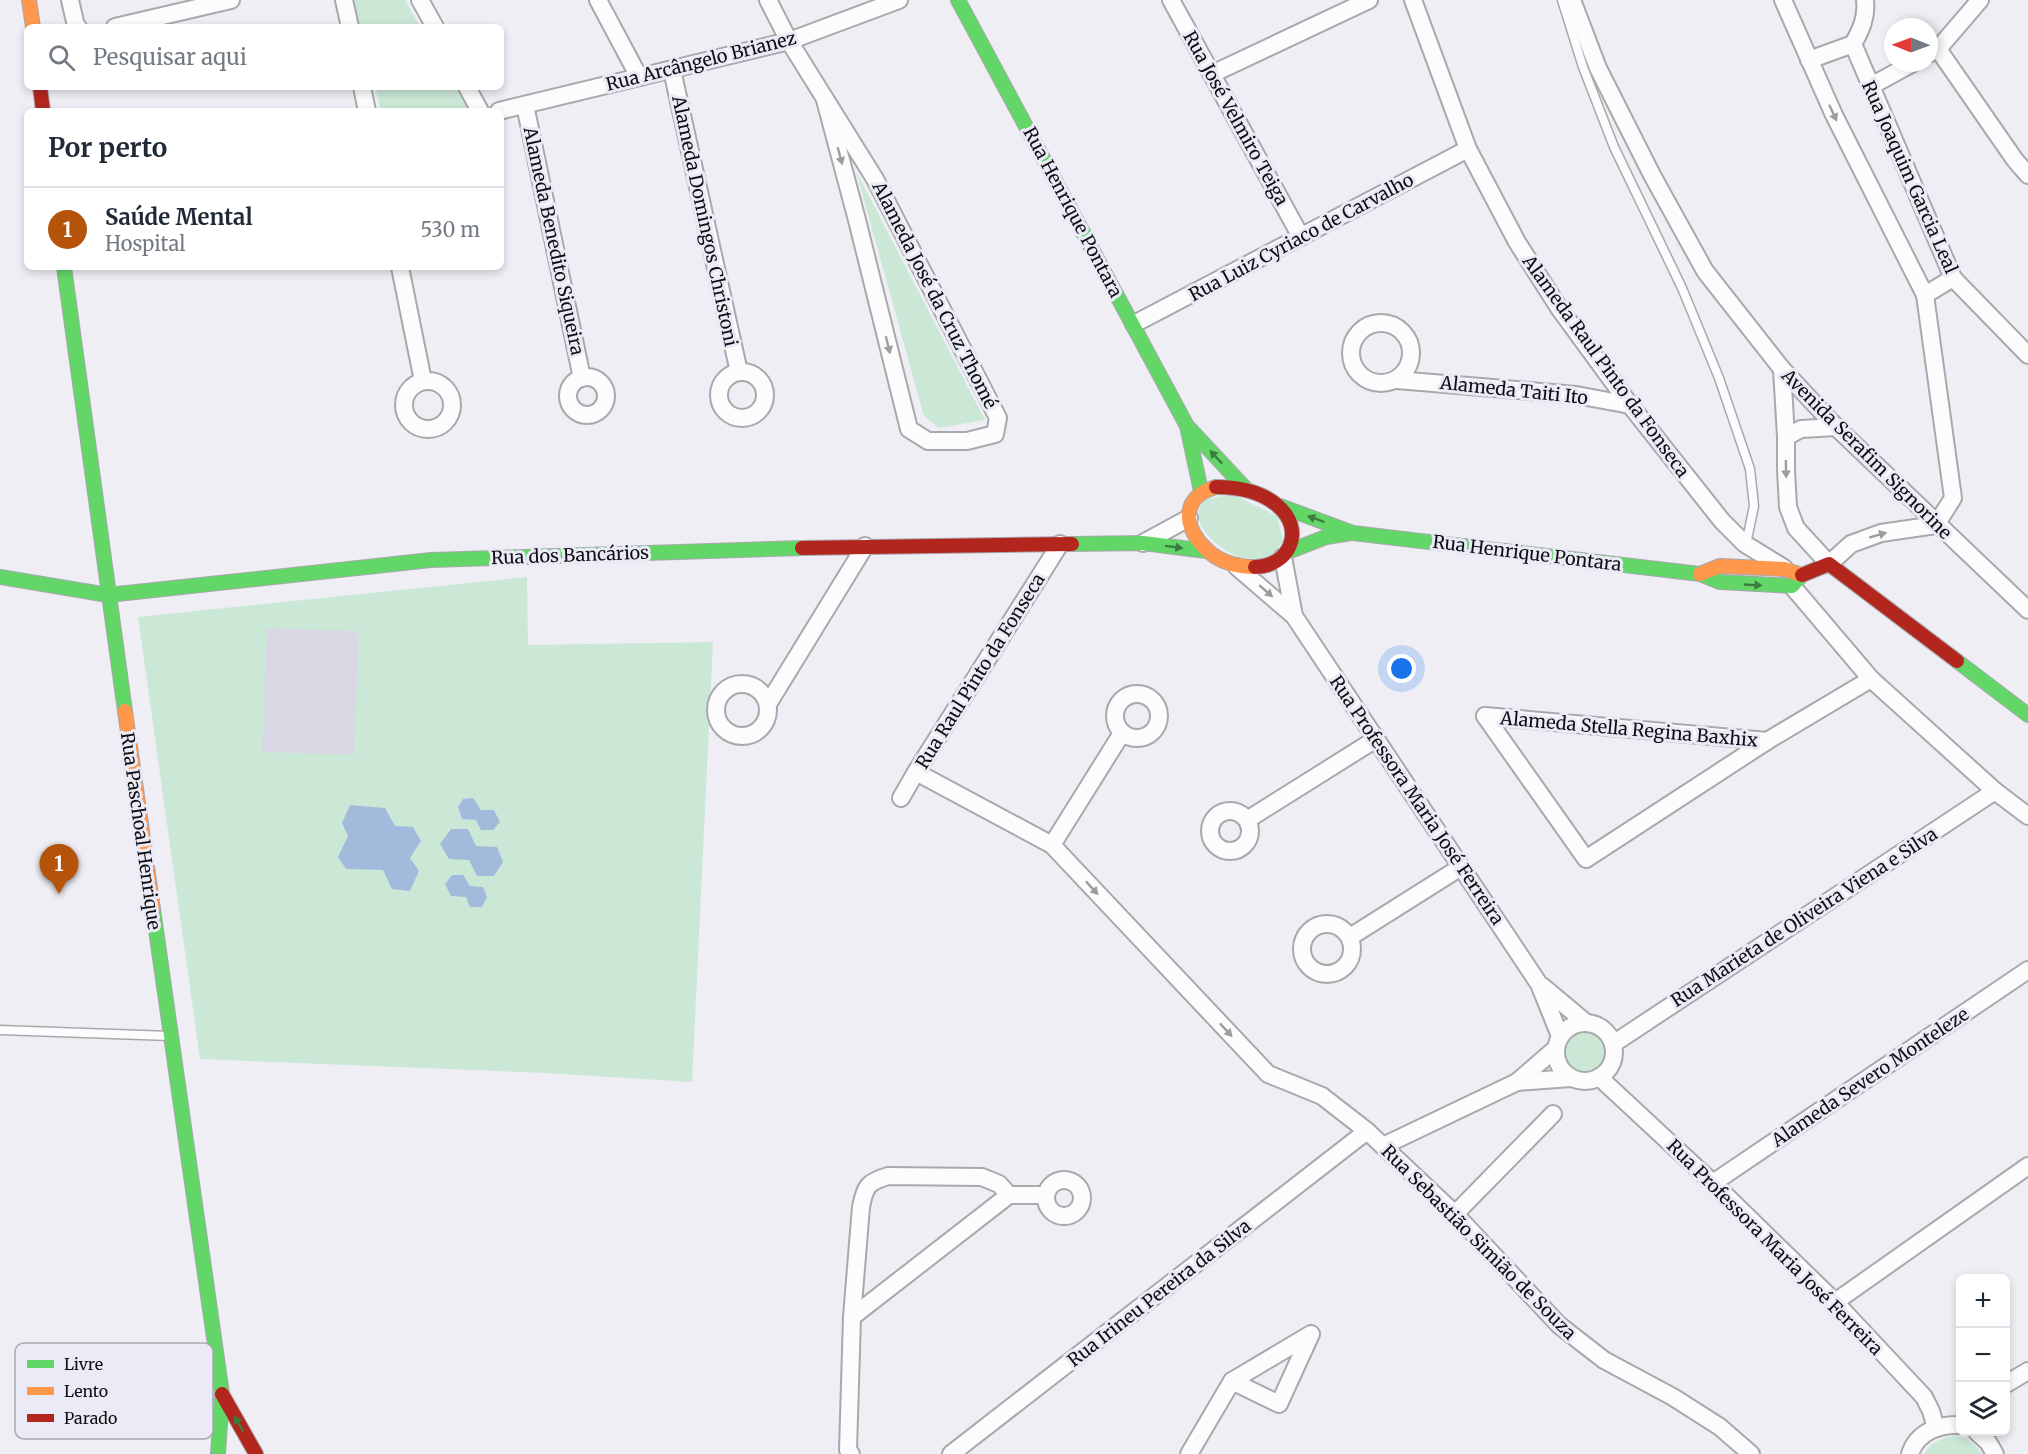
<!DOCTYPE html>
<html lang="pt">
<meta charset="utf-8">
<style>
:root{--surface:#fff;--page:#f6f6f7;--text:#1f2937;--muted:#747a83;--line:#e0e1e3;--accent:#b45309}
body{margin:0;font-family:Merriweather,serif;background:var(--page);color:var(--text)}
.controls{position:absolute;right:18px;bottom:18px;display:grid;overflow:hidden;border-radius:9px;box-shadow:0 3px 9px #0003}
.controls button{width:54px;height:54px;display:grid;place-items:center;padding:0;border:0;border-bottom:2px solid var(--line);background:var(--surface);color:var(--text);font:30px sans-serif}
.compass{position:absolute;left:1884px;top:18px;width:54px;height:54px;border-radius:50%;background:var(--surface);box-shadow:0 3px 9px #0003;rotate:271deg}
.you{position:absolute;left:1402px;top:669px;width:21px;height:21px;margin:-15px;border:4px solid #fff;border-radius:50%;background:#1a73e8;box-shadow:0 0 0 9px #1a73e833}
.badge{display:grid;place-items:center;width:39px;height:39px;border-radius:50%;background:var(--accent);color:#fff;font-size:20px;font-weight:700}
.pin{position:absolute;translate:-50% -50px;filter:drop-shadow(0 2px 3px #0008)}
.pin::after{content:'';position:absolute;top:32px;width:21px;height:18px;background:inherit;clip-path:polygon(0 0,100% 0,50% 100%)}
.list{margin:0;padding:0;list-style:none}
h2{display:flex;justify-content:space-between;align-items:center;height:78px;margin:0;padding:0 24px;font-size:26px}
h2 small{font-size:20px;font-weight:400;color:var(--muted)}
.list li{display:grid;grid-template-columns:39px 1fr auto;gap:18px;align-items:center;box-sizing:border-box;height:84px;padding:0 24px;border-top:2px solid var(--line)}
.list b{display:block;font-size:22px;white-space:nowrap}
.list p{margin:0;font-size:20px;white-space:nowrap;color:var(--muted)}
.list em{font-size:20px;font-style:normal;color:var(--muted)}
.icon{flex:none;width:33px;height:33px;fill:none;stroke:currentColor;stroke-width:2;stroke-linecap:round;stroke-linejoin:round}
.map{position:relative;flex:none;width:2028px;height:1454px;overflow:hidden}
.search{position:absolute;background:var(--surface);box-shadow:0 3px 9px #0003;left:24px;top:24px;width:480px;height:66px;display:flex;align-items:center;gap:15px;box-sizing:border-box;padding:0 21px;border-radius:9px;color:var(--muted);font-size:22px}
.panel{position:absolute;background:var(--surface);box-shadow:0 3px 9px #0003;left:24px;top:108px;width:480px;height:162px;border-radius:9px}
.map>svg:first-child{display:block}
.green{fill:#cbe8d7}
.water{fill:#a2bbdc}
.building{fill:#d8d8e5}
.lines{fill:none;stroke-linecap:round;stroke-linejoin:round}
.lane-casing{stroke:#a8a8ad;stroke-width:11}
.street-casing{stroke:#a8a8ad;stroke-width:20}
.fast-casing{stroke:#a8a8ad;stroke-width:16}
.slow-casing{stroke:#a8a8ad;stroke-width:16}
.jam-casing{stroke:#a8a8ad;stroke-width:16}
.lane{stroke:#fcfcfd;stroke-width:8}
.street{stroke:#fcfcfd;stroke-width:16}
.fast{stroke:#63d668;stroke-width:14}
.slow{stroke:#ff974d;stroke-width:14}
.jam{stroke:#b3261e;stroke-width:14}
.oneway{fill:#9d9d9f}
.oneway2{fill:#3d7c41}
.labels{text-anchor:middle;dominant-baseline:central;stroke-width:6;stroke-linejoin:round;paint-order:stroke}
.street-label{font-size:18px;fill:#0f0f12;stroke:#ebebf7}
.key{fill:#ebebf7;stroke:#a9a9b2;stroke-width:1.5}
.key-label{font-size:16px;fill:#0f0f12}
</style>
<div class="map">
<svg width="2028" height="1454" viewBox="0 0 2028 1454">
<rect width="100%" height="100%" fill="#eeeef4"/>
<g class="green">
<path d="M354 0H405L420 27H360Z"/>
<path d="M375 87H455L469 111H381Z"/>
<path d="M856 171 985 420 939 428 924 416Z"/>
<path d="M1234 495 1277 516 1283 541 1269 560C1260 559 1246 560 1237 556 1220 550 1181 518 1207 500 1213 496 1226 496 1234 495Z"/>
<path d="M527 577 528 645 713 642 692 1082 545 1073 200 1059 138 617Z"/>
<circle cx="1585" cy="1051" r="21"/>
<path d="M1954 1436C1967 1438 1975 1443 1982 1454H1924C1931 1442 1941 1438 1954 1436Z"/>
</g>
<g class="water">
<path d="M473 798 481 810H494L500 822 493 830H481L476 820 462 819 458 807 463 799Z"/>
<path d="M350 805 385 808 395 826 413 827 421 841 410 858 419 871 410 891 392 889 383 870 346 869 338 857 348 836 342 823Z"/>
<path d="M451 829H468L476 846 497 847 503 862 494 876H477L469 860 449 859 440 844Z"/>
<path d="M452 875H463L470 886 483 887 487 897 482 907H470L466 897 451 896 445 884Z"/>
</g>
<path class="building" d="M267 628 359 631 354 755 262 752Z"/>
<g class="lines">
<defs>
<g id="lane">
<path d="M1562 0 1583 67 1614 147 1682 288 1719 378 1750 469 1754 506 1746 544"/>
<path d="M0 1030 170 1036"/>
</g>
<g id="street">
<path d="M70 0 76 26 78 27"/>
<path d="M344 0 350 27"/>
<path d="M420 0 435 27"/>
<path d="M598 0 639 77"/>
<path d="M768 0 789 41 875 179 998 418 995 434 967 441H928L909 429 857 220 825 100"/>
<path d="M1171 0 1301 237"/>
<path d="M1413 0 1468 149 1517 242 1559 308 1630 405 1722 521 1745 544 1784 568"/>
<path d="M1572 0 1598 68 1652 175 1705 271 1782 369 1836 427 2028 610"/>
<path d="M1783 0 1834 115 1925 295 1953 498 1936 525"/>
<path d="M115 27 231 0"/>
<path d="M1853 44 1953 278 2028 355"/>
<path d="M1853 44C1861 30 1867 17 1865 0"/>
<path d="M1938 49 2015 160 2028 175"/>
<path d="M1930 53 1938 49 1980 0"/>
<path d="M1809 60 1853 44"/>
<path d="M672 70 739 372"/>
<path d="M1212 74 1369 0"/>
<path d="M1871 86 1913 63"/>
<path d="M362 87 367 111"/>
<path d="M467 87 480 111"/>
<path d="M525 105 582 378"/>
<path d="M499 111 789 41 899 0"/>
<path d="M400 267 423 381"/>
<path d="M1925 295 1953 278"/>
<circle cx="1381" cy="353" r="30"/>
<path d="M1134 324 1468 149"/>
<path d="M1782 369 1786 437V470L1788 507 1796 528 1829 564 1851 544 1881 533 1936 525"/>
<circle cx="742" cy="395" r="23"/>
<circle cx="587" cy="396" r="19"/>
<path d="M1397 380 1576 395 1630 405"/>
<circle cx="428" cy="405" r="24"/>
<path d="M1786 437 1801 429 1836 427"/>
<path d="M1143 543 1189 518"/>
<path d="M1283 557 1294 616"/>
<path d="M1237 567 1294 616 1539 984 1560 1036"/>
<path d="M1792 586 1871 679 1995 791 2028 816"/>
<circle cx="742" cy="710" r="26"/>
<circle cx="1137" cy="716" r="22"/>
<path d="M768 704 865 546"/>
<path d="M1485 716 1586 859 1767 741 1871 679"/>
<path d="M1485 716 1767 741"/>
<path d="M916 772 1052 845 1268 1074 1322 1096 1367 1131 1455 1214 1559 1325 1604 1360 1673 1397 1720 1427 1751 1454"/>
<path d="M901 798 916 772 1060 544"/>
<circle cx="1230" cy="831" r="20"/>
<path d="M1247 820 1376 739"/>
<path d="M1052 845 1122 733"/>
<circle cx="1327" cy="949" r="25"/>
<path d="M1350 937 1461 867"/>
<path d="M1542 986 1585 1022"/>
<circle cx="1585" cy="1052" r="29"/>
<path d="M1613 1044 1995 791"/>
<path d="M1599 1077 1713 1183 1835 1302 1924 1397 1931 1411 1936 1428"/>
<path d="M1517 1082 1571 1078"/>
<path d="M1383 1146 1517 1082 1555 1049"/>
<circle cx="1064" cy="1198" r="18"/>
<path d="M1713 1183 2028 970"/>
<path d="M1455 1214 1553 1114"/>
<path d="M1835 1302 2028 1166"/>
<path d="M852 1317 1009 1195"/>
<path d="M1311 1334 1279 1404 1232 1381Z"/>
<path d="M2006 1384 2028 1371"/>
<path d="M1977 1432 1988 1442 1995 1454"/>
<path d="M851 1454 848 1450 852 1317 861 1207C865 1186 868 1182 888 1176L982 1177 999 1184 1009 1195H1046"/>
<path d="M951 1454 1367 1131"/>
<path d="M1189 1454 1232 1381"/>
<path d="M1910 1454C1917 1432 1939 1424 1960 1425"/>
</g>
<g id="fast">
<path d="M958 0 1187 426 1201 491"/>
<path d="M64 267 125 711"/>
<path d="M1188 427 1245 488"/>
<path d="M1280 506 1353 533 1700 574 1720 582 1792 586 1802 575"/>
<path d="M1072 544 1143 543 1206 551"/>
<path d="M1290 551 1326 537 1351 533"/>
<path d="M0 577 108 595 431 560 802 548"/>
<path d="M1957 661 2028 715"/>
<path d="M153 909 222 1394 218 1454"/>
</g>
<g id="slow">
<path d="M29 0 33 27"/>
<path d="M1216 487C1180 497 1183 528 1207 550 1219 562 1238 567 1255 567"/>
<path d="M1700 574 1720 566 1784 569 1802 575"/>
<path d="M125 711 153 909"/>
</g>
<g id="jam">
<path d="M40 87 43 111"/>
<path d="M1216 487C1238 487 1261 491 1278 506 1305 529 1291 566 1255 567"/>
<path d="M802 548 1072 544"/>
<path d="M1802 575 1829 564 1957 661"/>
<path d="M222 1394 256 1454"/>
</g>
</defs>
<use href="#lane" class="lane-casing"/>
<use href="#street" class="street-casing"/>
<use href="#fast" class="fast-casing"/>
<use href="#slow" class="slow-casing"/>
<use href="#jam" class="jam-casing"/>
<use href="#lane" class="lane"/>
<use href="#street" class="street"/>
<use href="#fast" class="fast"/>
<use href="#slow" class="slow"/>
<use href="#jam" class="jam"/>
</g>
<defs><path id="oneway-solid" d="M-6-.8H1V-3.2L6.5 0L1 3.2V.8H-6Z" transform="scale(1.5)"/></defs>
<g class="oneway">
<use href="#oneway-solid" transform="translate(1833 113) rotate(65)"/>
<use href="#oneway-solid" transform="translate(840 156) rotate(75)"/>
<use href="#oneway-solid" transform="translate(888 345) rotate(76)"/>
<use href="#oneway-solid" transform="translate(1786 469) rotate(89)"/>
<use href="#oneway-solid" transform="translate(1878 535) rotate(-16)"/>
<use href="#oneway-solid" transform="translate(1266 591) rotate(41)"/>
<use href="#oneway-solid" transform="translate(1092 888) rotate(47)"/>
<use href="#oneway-solid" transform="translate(1226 1030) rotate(47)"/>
</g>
<g class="oneway2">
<use href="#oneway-solid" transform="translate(1216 457) rotate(-133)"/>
<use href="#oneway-solid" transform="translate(1316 519) rotate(-160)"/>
<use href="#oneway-solid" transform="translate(1174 547) rotate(7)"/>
<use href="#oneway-solid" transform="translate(1753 585) rotate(3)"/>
<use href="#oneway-solid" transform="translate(239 1424) rotate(-120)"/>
</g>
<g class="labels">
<g class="street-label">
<text transform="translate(701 61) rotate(-14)">Rua Arcângelo Brianez</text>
<text transform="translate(1236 118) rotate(61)">Rua José Velmiro Teiga</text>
<text transform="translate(1910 177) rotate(66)">Rua Joaquim Garcia Leal</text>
<text transform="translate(1073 212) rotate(62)">Rua Henrique Pontara</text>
<text transform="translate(705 221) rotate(78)">Alameda Domingos Christoni</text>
<text transform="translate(1301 237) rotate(-28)">Rua Luiz Cyriaco de Carvalho</text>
<text transform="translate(554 241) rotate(78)">Alameda Benedito Siqueira</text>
<text transform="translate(935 295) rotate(63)">Alameda José da Cruz Thomé</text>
<text transform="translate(1606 366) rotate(54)">Alameda Raul Pinto da Fonseca</text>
<text transform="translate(1514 390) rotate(6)">Alameda Taiti Ito</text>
<text transform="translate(1867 454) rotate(45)">Avenida Serafim Signorine</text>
<text transform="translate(1527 553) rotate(7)">Rua Henrique Pontara</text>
<text transform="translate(570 555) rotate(-2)">Rua dos Bancários</text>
<text transform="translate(980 671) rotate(-58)">Rua Raul Pinto da Fonseca</text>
<text transform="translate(1629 729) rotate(5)">Alameda Stella Regina Baxhix</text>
<text transform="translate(1417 800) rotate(56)">Rua Professora Maria José Ferreira</text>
<text transform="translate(141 831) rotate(82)">Rua Paschoal Henrique</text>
<text transform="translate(1804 917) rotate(-33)">Rua Marieta de Oliveira Viena e Silva</text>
<text transform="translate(1870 1077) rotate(-34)">Alameda Severo Monteleze</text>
<text transform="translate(1479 1242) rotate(45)">Rua Sebastião Simião de Souza</text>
<text transform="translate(1775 1247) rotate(45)">Rua Professora Maria José Ferreira</text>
<text transform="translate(1159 1293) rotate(-38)">Rua Irineu Pereira da Silva</text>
</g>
</g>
<rect x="15" y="1343" width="198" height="96" rx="9" class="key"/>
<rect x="27" y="1360" width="27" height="8" fill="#63d668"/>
<rect x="27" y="1387" width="27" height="8" fill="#ff974d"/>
<rect x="27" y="1414" width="27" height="8" fill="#b3261e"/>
<g class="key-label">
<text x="64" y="1370">Livre</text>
<text x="64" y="1397">Lento</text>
<text x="64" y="1424">Parado</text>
</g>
</svg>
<div class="controls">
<button>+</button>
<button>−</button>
<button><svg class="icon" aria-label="layers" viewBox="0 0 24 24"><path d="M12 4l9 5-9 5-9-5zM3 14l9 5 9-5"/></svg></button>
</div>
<svg class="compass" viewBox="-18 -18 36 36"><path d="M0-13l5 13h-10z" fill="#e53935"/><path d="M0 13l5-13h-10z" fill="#747a83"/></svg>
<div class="you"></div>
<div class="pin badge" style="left:59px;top:894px">1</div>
<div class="search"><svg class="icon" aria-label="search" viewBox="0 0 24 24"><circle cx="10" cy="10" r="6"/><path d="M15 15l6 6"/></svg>Pesquisar aqui</div>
<section class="panel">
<h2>Por perto<small></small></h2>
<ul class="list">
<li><span class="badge">1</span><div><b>Saúde Mental</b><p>Hospital</p></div><em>530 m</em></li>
</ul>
</section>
</div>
